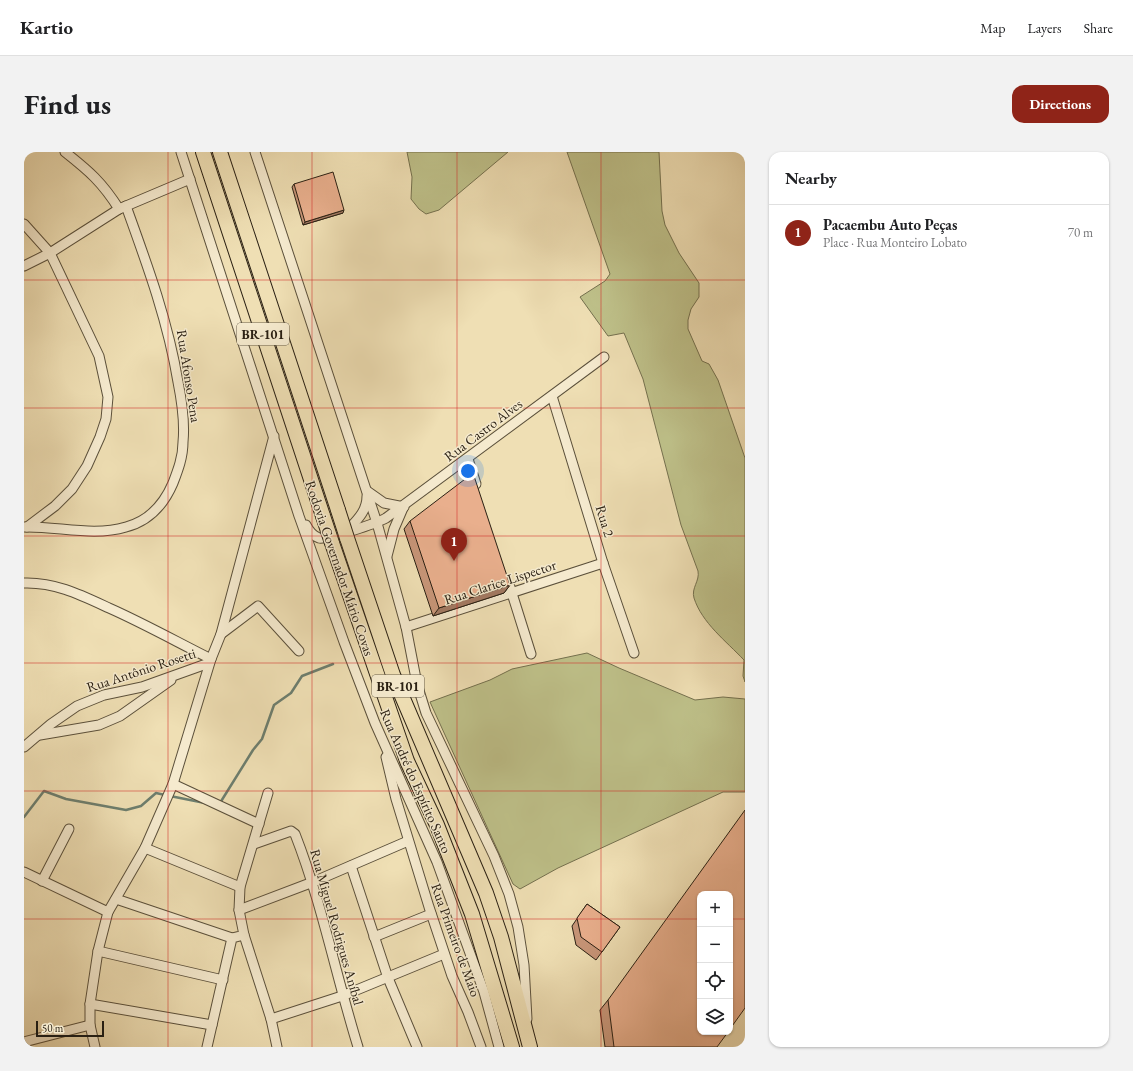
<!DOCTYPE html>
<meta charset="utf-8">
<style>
:root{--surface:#fff;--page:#f2f2f2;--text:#202124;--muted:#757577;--line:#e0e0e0;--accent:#8f2418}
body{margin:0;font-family:"EB Garamond",serif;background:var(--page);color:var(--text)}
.controls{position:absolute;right:12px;bottom:12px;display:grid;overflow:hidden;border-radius:8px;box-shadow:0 1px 3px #0004}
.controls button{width:36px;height:36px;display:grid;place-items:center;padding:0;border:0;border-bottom:1px solid var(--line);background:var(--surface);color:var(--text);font:20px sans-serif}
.scale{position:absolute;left:12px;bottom:10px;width:68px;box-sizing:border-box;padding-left:4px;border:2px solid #2a2013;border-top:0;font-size:11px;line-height:14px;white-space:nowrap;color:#2a2013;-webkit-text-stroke:3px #f5eace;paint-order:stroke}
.you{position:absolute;left:444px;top:319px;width:14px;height:14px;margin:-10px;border:3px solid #fff;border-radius:50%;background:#1a73e8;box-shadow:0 0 0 6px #1a73e833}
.badge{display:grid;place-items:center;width:26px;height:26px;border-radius:50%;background:var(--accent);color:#fff;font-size:13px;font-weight:700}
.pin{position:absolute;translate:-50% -33px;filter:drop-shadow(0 1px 2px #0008)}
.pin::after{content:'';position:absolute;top:21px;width:14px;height:12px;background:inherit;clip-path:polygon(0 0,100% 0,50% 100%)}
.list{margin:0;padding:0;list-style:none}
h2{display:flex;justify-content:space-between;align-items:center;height:52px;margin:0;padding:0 16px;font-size:17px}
h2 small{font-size:13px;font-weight:400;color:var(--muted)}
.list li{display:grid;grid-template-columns:26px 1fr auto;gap:12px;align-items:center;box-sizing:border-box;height:56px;padding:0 16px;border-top:1px solid var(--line)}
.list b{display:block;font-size:15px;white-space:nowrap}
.list p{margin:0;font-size:13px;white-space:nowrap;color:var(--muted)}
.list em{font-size:13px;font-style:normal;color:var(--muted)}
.icon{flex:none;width:22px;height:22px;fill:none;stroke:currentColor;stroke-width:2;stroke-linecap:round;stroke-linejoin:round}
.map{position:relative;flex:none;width:721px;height:895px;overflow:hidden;border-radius:12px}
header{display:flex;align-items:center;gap:24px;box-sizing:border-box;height:56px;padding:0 20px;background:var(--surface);border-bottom:1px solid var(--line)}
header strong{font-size:19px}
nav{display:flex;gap:22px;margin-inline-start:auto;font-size:14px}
.intro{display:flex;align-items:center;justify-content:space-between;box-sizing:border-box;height:96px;padding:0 24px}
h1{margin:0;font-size:28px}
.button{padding:10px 18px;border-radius:12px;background:var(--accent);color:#fff;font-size:14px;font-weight:700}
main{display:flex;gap:24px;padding:0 24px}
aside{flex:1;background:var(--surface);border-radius:12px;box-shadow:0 1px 3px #0004}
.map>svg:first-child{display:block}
.green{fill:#bec089;stroke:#74704e}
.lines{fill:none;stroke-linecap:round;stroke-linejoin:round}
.stream{stroke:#6d7e6e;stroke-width:2.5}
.minor-casing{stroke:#5b503b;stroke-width:11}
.highway-casing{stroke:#2a2013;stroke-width:16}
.minor{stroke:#f5eace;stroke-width:9}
.highway{stroke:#efdfb4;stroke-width:14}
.highway-bridge-casing{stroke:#2a2013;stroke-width:16;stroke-linecap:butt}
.highway-bridge{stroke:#efdfb4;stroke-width:14}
.wall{fill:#c89679;stroke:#2a2013}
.shaded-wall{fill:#a37a63;stroke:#2a2013}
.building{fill:#e9af8d;stroke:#2a2013}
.grid{fill:none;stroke:#d62828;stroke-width:1;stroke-opacity:0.55}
.labels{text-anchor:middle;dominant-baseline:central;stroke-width:3;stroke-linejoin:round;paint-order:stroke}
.shield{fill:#f5eace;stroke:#675d4b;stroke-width:1}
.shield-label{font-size:13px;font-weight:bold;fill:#2a2013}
.street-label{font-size:14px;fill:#2a2013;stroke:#f5eace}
</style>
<header>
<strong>Kartio</strong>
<nav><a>Map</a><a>Layers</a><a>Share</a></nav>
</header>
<div class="intro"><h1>Find us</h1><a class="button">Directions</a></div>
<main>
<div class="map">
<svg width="721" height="895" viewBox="0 0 721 895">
<rect width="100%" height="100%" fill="#efdfb4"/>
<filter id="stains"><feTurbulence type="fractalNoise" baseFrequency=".005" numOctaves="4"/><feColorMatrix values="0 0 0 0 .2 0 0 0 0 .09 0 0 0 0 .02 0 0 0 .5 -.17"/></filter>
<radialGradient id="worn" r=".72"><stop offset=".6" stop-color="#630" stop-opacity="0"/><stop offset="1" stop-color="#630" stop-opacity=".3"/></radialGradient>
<g class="green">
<path d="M383 0H484L415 58 402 62 395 57 387 47 388 25Z"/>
<path d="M543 0H635L638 59 641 73 655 101 675 131V145L667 157 664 168V177L678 209 685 212 694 228 721 306V530L719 524 720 508C702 489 678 471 670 446 667 436 676 429 674 419L657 373 619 227 600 181 584 184 556 145 581 129 586 122Z"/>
<path d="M563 501 595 516 671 548 699 545 721 547V640H699L534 716 496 737 489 732 406 550 466 528 488 517Z"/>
</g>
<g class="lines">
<g class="stream">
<path d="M146 644 181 651"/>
<path d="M196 651 229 598 238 587 250 553 267 541 278 524 309 512"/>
<path d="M0 665 20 639 42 647 102 658 117 654 132 641 141 643"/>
</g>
<defs>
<g id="minor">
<path d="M41 0C65 19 78 30 95 57"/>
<path d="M157 0 275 364 320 490 351 571 413 710 460 840 475 895"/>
<path d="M231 0 353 371 382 475 393 532 402 561 470 704 485 742 494 775 500 813 503 867"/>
<path d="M0 72 26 101 75 204 84 245 82 267 76 285 63 314 48 337 31 354 3 375"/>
<path d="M0 114 26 101 95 57 166 27"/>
<path d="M528 244 579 411 610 501"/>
<path d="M444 307 452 332"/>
<path d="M343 339 360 351 380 355"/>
<path d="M282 373C285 379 289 384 295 386 304 388 353 371 362 366L580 205"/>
<path d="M0 375C34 374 69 385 102 375 125 369 140 352 149 331 154 318 159 305 159 290 161 270 158 250 154 230 144 169 123 112 102 54"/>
<path d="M322 380C332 369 343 360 343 344"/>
<path d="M363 404 370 377 379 356"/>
<path d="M0 431C31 430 57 443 85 456 119 471 153 490 187 507"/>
<path d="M486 435 507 502"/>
<path d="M382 475 579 411"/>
<path d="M197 482 234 454 275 499"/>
<path d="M16 583 75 573 96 564 147 528"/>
<path d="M0 595 27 572 53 554 80 543 118 535 185 511"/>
<path d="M362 605 372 647 405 755 428 824 444 860 457 895"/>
<path d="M149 632 235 672"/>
<path d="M230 692 267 679 271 682C298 751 312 824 334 895"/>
<path d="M121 696 216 735"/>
<path d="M327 714 364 826 393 895"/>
<path d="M0 720 84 760"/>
<path d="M18 729 45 677"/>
<path d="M92 747 208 786"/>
<path d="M215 758 289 730 384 689"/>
<path d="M220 783 247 867 253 895"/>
<path d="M350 785 407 762"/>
<path d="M74 799 199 828"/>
<path d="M66 852 188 873"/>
<path d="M247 867 318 844 420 802"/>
<path d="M0 890 66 873"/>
<path d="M71 895 66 873V852L74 799 84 760 121 696 149 632 187 507 197 482 250 284"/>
<path d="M183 895 208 786 220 783 215 758 216 735 244 641"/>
</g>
<g id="highway">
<path d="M179 0 299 364"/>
<path d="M196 0 314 358"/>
<path d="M323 386 369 523 462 741 477 785 506 895"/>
<path d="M308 391 383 609 413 673 448 762 488 895"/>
</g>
</defs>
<use href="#minor" class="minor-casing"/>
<use href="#highway" class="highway-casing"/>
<use href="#minor" class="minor"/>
<use href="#highway" class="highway"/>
<defs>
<g id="highway-bridge">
<path d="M314 358 323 386"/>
<path d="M299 364 308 391"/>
</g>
</defs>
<use href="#highway-bridge" class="highway-bridge-casing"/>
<use href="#highway-bridge" class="highway-bridge"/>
</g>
<g class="wall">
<path d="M270 32 319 61 279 73 268 35Z"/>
<path d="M386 369 486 433 480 441 409 464 380 377Z"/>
<path d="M563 752 596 775 572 808 552 793 548 774Z"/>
<path d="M584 848 693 895H581L576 858Z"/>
</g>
<g class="shaded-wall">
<path d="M320 58 319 61 279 73 281 70Z"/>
<path d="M486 433 480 441 409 464 415 456Z"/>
</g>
<g class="building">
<path d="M309 20 320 58 281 70 270 32Z"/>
<path d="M449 321 486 433 415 456 386 369Z"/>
<path d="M721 658V856L706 877V742H676V880H704L693 895H590L584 848Z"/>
<path d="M563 752 596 775 578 800 557 785 553 766Z"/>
</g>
<path class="grid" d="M144 0V895M288 0V895M433 0V895M577 0V895M0 128H721M0 256H721M0 384H721M0 511H721M0 639H721M0 767H676M706 767H721"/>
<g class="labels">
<g class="shield">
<rect x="213" y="171" width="52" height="22" rx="3"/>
<rect x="348" y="523" width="52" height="22" rx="3"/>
</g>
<g class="shield-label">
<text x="239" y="182">BR-101</text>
<text x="374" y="534">BR-101</text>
</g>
<g class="street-label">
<text transform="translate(165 224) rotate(81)">Rua Afonso Pena</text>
<text transform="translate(459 278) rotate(-37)">Rua Castro Alves</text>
<text transform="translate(581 369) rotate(73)">Rua 2</text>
<text transform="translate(316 416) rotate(71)">Rodovia Governador Mário Covas</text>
<text transform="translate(476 430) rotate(-18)">Rua Clarice Lispector</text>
<text transform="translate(117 518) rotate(-18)">Rua Antônio Rosetti</text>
<text transform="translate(392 629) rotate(66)">Rua André do Espírito Santo</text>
<text transform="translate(313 775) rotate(74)">Rua Miguel Rodrigues Aníbal</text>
<text transform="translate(432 788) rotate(70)">Rua Primeiro de Maio</text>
</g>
</g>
<rect width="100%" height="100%" filter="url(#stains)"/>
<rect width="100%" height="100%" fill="url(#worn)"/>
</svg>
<div class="controls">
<button>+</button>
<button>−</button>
<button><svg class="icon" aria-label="locate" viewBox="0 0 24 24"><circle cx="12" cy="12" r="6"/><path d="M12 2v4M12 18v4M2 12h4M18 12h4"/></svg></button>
<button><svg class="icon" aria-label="layers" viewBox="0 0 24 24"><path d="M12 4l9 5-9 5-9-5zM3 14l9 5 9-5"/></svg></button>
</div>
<div class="scale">50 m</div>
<div class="you"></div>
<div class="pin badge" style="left:430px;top:409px">1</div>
</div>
<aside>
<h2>Nearby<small></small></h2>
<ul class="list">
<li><span class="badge">1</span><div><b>Pacaembu Auto Peças</b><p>Place · Rua Monteiro Lobato</p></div><em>70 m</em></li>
</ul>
</aside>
</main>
